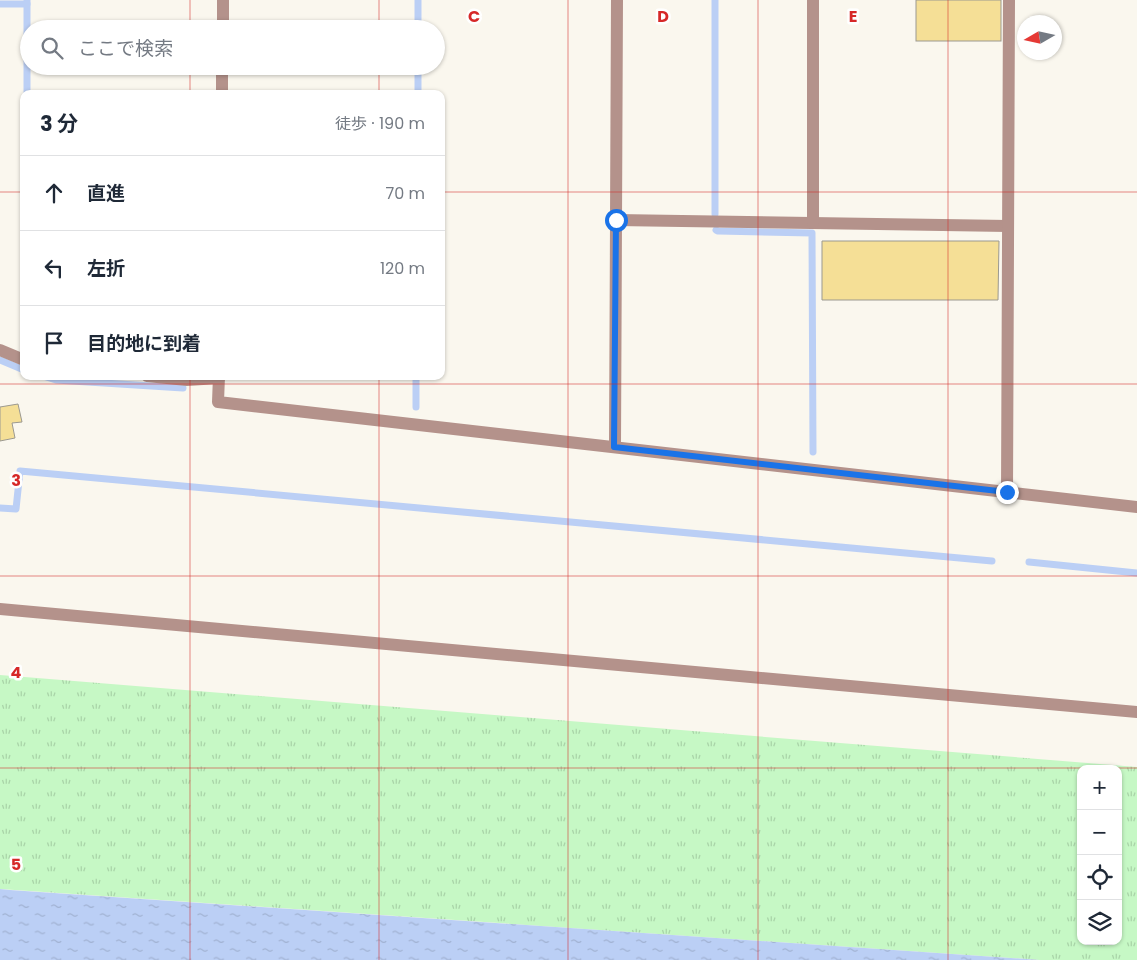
<!DOCTYPE html>
<html lang="ja">
<meta charset="utf-8">
<style>
:root{--surface:#fff;--page:#f6f6f7;--text:#1f2937;--muted:#747a83;--line:#e0e1e3}
body{margin:0;font-family:Poppins,"Noto Sans JP",sans-serif;background:var(--page);color:var(--text)}
.controls{position:absolute;right:15px;bottom:15px;display:grid;overflow:hidden;border-radius:10px;box-shadow:0 1px 4px #0004}
.controls button{width:45px;height:45px;display:grid;place-items:center;padding:0;border:0;border-bottom:1px solid var(--line);background:var(--surface);color:var(--text);font:25px sans-serif}
.compass{position:absolute;left:1017px;top:15px;width:45px;height:45px;border-radius:50%;background:var(--surface);box-shadow:0 1px 4px #0004;rotate:261deg}
.stop{position:absolute;width:15px;height:15px;margin:-11px;border:4px solid #1a73e8;border-radius:50%;background:#fff}
.stop.end{background:#1a73e8;border-color:#fff;box-shadow:0 1px 5px #0008}
.list{margin:0;padding:0;list-style:none}
h2{display:flex;justify-content:space-between;align-items:center;height:65px;margin:0;padding:0 20px;font-size:21px}
h2 small{font-size:16px;font-weight:400;color:var(--muted)}
.list li{display:grid;grid-template-columns:32px 1fr auto;gap:15px;align-items:center;box-sizing:border-box;height:75px;padding:0 20px;border-top:1px solid var(--line)}
.list b{display:block;font-size:19px;white-space:nowrap}
.list em{font-size:16px;font-style:normal;color:var(--muted)}
.icon{flex:none;width:28px;height:28px;fill:none;stroke:currentColor;stroke-width:2;stroke-linecap:round;stroke-linejoin:round}
.map{position:relative;flex:none;width:1137px;height:960px;overflow:hidden}
.search{position:absolute;background:var(--surface);box-shadow:0 1px 4px #0004;left:20px;top:20px;width:425px;height:55px;display:flex;align-items:center;gap:12px;box-sizing:border-box;padding:0 18px;border-radius:28px;color:var(--muted);font-size:19px}
.panel{position:absolute;background:var(--surface);box-shadow:0 1px 4px #0004;left:20px;top:90px;width:425px;height:290px;border-radius:10px}
.map>svg:first-child{display:block}
.grass{fill:url(#grass-tufts);fill-rule:evenodd}
.water{fill:url(#water-ripples)}
.lines{fill:none;stroke-linecap:round;stroke-linejoin:round}
.stream{stroke:#bbcff5;stroke-width:7}
.building{fill:#f5df96;stroke:#9b9990}
.street{stroke:#b4928b;stroke-width:12}
.route{stroke:#1a73e8;stroke-width:6}
.grid{fill:none;stroke:#d62828;stroke-width:1;stroke-opacity:0.55}
.grid-label{font-size:16px;text-anchor:middle;font-weight:bold;fill:#d62828;stroke:#fff;stroke-width:5;stroke-linejoin:round;paint-order:stroke}
</style>
<div class="map">
<svg width="1137" height="960" viewBox="0 0 1137 960">
<defs>
<pattern id="grass-tufts" width="24" height="20" patternUnits="userSpaceOnUse" patternTransform="scale(1.25)"><rect width="24" height="20" fill="#c6f8c5"/><path d="M3 7l-1-3M5 7V3M7 7l1-3M15 17l-1-3M17 17v-4M19 17l1-3" fill="none" stroke="#a9d4a8"/></pattern>
<pattern id="water-ripples" width="26" height="14" patternUnits="userSpaceOnUse" patternTransform="scale(1.25)"><rect width="26" height="14" fill="#bbcff5"/><path d="M2 4q2-2 4 0t4 0M15 11q2-2 4 0t4 0" fill="none" stroke="#a0b1d1"/></pattern>
</defs>
<rect width="100%" height="100%" fill="#faf7ee"/>
<path class="grass" d="M0 675 1137 767V960H1040L0 889ZM1081 769H1118V941H1081Z"/>
<path class="water" d="M0 889 10 890 1040 960H0Z"/>
<g class="lines">
<g class="stream">
<path d="M0 4H27"/>
<path d="M418 29V0"/>
<path d="M27 94V0"/>
<path d="M418 94V66"/>
<path d="M715 214V0"/>
<path d="M716 230 718 231 812 233 813 452"/>
<path d="M0 360 24 370"/>
<path d="M43 376 56 380 183 388"/>
<path d="M416 407V376"/>
<path d="M0 508 16 509 20 471 992 561"/>
<path d="M1029 562 1137 573"/>
</g>
</g>
<g class="building">
<rect x="916" y="0" width="85" height="41"/>
<path d="M822 241H999L998 300H822Z"/>
<path d="M18 404 22 422 12 423 15 438 0 441V407Z"/>
</g>
<g class="lines">
<g class="street">
<path d="M223 29V0"/>
<path d="M222 94V66"/>
<path d="M616 220 1008 226"/>
<path d="M813 223V0"/>
<path d="M0 350 24 360"/>
<path d="M147 376 187 380 219 378"/>
<path d="M219 376 218 402 1137 507"/>
<path d="M615 447 617 0"/>
<path d="M1007 492 1009 0"/>
<path d="M0 609 1137 712"/>
</g>
</g>
<g class="lines">
<path class="route" d="M616 220 614 447 1007 492"/>
</g>
<path class="grid" d="M190 0V29M379 0V29M568 0V960M758 0V960M948 0V960M190 66V94M379 66V94M0 192H24M441 192H1137M190 376V960M379 376V960M0 384H1137M0 576H1137M0 768H1137"/>
<g class="grid-label">
<text x="474" y="22">C</text>
<text x="663" y="22">D</text>
<text x="853" y="22">E</text>
<text x="16" y="486">3</text>
<text x="16" y="678">4</text>
<text x="16" y="870">5</text>
</g>
</svg>
<div class="controls">
<button>+</button>
<button>−</button>
<button><svg class="icon" aria-label="locate" viewBox="0 0 24 24"><circle cx="12" cy="12" r="6"/><path d="M12 2v4M12 18v4M2 12h4M18 12h4"/></svg></button>
<button><svg class="icon" aria-label="layers" viewBox="0 0 24 24"><path d="M12 4l9 5-9 5-9-5zM3 14l9 5 9-5"/></svg></button>
</div>
<svg class="compass" viewBox="-18 -18 36 36"><path d="M0-13l5 13h-10z" fill="#e53935"/><path d="M0 13l5-13h-10z" fill="#747a83"/></svg>
<div class="stop" style="left:616px;top:220px"></div>
<div class="stop end" style="left:1007px;top:492px"></div>
<div class="search"><svg class="icon" aria-label="search" viewBox="0 0 24 24"><circle cx="10" cy="10" r="6"/><path d="M15 15l6 6"/></svg>ここで検索</div>
<section class="panel">
<h2>3 分<small>徒歩 · 190 m</small></h2>
<ul class="list">
<li><svg class="icon" aria-label="ahead" viewBox="0 0 24 24"><path d="M12 20V5M6 11l6-6 6 6"/></svg><div><b>直進</b></div><em>70 m</em></li>
<li><svg class="icon" aria-label="left" viewBox="0 0 24 24"><path d="M17 20v-9H6M10 6l-5 5 5 5"/></svg><div><b>左折</b></div><em>120 m</em></li>
<li><svg class="icon" aria-label="arrive" viewBox="0 0 24 24"><path d="M6 21V4h12l-3 4 3 4H6"/></svg><div><b>目的地に到着</b></div></li>
</ul>
</section>
</div>
